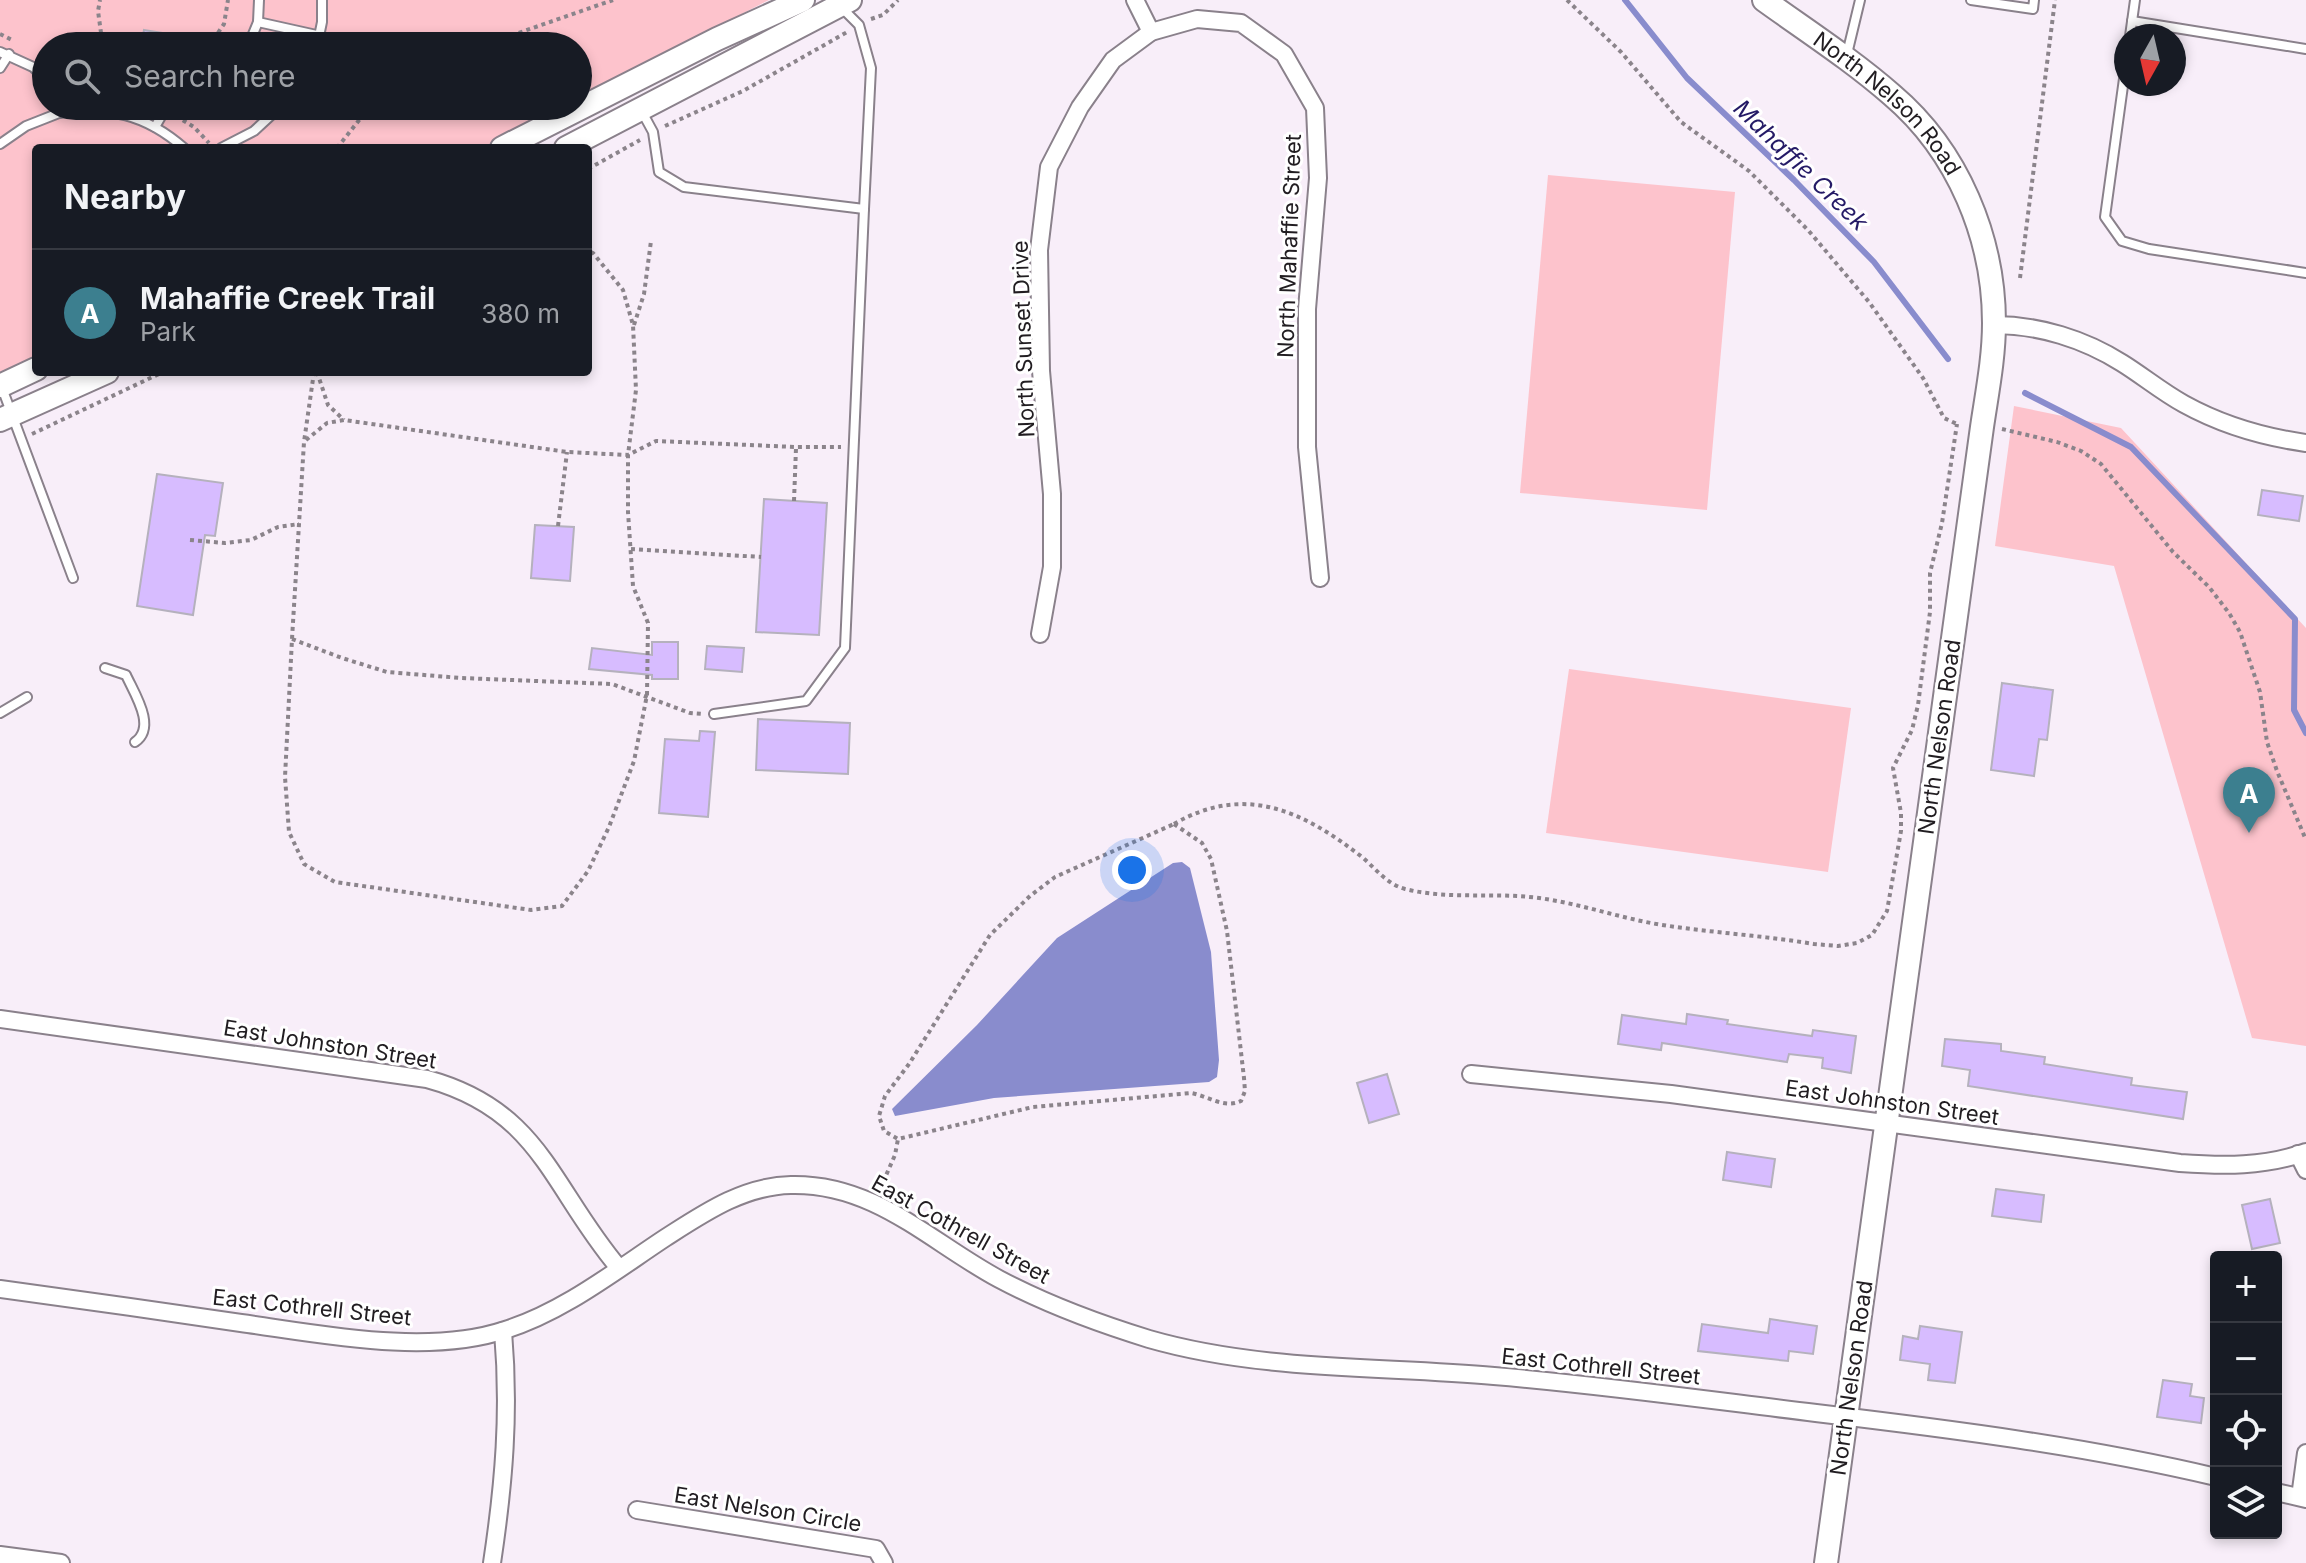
<!DOCTYPE html>
<meta charset="utf-8">
<style>
:root{--surface:#171b24;--page:#20242c;--text:#f1f3f6;--muted:#9ea1a6;--line:#363941;--accent:#3c7f8f}
body{margin:0;font-family:Inter,sans-serif;background:var(--page);color:var(--text)}
.controls{position:absolute;right:24px;bottom:24px;display:grid;overflow:hidden;border-radius:8px;box-shadow:0 4px 12px #0003}
.controls button{width:72px;height:72px;display:grid;place-items:center;padding:0;border:0;border-bottom:2px solid var(--line);background:var(--surface);color:var(--text);font:40px sans-serif}
.compass{position:absolute;left:2114px;top:24px;width:72px;height:72px;border-radius:50%;background:var(--surface);box-shadow:0 4px 12px #0003;rotate:188deg}
.you{position:absolute;left:1132px;top:870px;width:28px;height:28px;margin:-20px;border:6px solid #fff;border-radius:50%;background:#1a73e8;box-shadow:0 0 0 12px #1a73e833}
.badge{display:grid;place-items:center;width:52px;height:52px;border-radius:50%;background:var(--accent);color:#fff;font-size:26px;font-weight:700}
.pin{position:absolute;translate:-50% -66px;filter:drop-shadow(0 2px 4px #0008)}
.pin::after{content:'';position:absolute;top:42px;width:28px;height:24px;background:inherit;clip-path:polygon(0 0,100% 0,50% 100%)}
.list{margin:0;padding:0;list-style:none}
h2{display:flex;justify-content:space-between;align-items:center;height:104px;margin:0;padding:0 32px;font-size:34px}
h2 small{font-size:26px;font-weight:400;color:var(--muted)}
.list li{display:grid;grid-template-columns:52px 1fr auto;gap:24px;align-items:center;box-sizing:border-box;height:128px;padding:0 32px;border-top:2px solid var(--line)}
.list b{display:block;font-size:30px;white-space:nowrap}
.list p{margin:0;font-size:26px;white-space:nowrap;color:var(--muted)}
.list em{font-size:26px;font-style:normal;color:var(--muted)}
.icon{flex:none;width:44px;height:44px;fill:none;stroke:currentColor;stroke-width:2;stroke-linecap:round;stroke-linejoin:round}
.map{position:relative;flex:none;width:2306px;height:1563px;overflow:hidden}
.search{position:absolute;background:var(--surface);box-shadow:0 4px 12px #0003;left:32px;top:32px;width:560px;height:88px;display:flex;align-items:center;gap:20px;box-sizing:border-box;padding:0 28px;border-radius:44px;color:var(--muted);font-size:30px}
.panel{position:absolute;background:var(--surface);box-shadow:0 4px 12px #0003;left:32px;top:144px;width:560px;height:232px;border-radius:8px}
.map>svg:first-child{display:block}
.green{fill:#fdc3cc}
.water{fill:#898ccd}
.lines{fill:none;stroke-linecap:round;stroke-linejoin:round}
.stream{stroke:#898ccd;stroke-width:6}
.building{fill:#d7bcff;stroke:#b5b1bd;stroke-width:2}
.lane-casing{stroke:#8a818b;stroke-width:12}
.street-casing{stroke:#8a818b;stroke-width:20}
.secondary-casing{stroke:#8a818b;stroke-width:26}
.path{stroke:#8b848b;stroke-width:4;stroke-dasharray:4 4;stroke-linecap:butt}
.lane{stroke:#fff;stroke-width:8}
.street{stroke:#fff;stroke-width:16}
.secondary{stroke:#fff;stroke-width:22}
.labels{text-anchor:middle;dominant-baseline:central;stroke-width:6;stroke-linejoin:round;paint-order:stroke}
.street-label{font-size:22px;fill:#211d21;stroke:#fff}
.water-label{font-size:24px;font-style:italic;fill:#241a66;stroke:#fff}
</style>
<div class="map">
<svg width="2306" height="1563" viewBox="0 0 2306 1563">
<rect width="100%" height="100%" fill="#f8eef9"/>
<g class="green">
<path d="M0 0H769L578 98V46H46V106H563L482 148H36V361L0 377Z"/>
<path d="M1548 175 1735 192 1707 510 1520 493Z"/>
<path d="M2014 406 2121 428 2306 628V1046L2252 1038 2114 566 1995 546Z"/>
<path d="M1569 669 1851 708 1828 872 1546 833Z"/>
</g>
<path class="water" d="M1182 862 1190 868 1211 952 1219 1060 1217 1077 1209 1082 994 1098 895 1116 892 1109 977 1025 1057 938 1173 863Z"/>
<g class="lines">
<g class="stream">
<path d="M1625 0 1687 78 1794 180 1874 262 1948 359"/>
<path d="M2025 393 2131 447 2295 619 2294 710 2306 733"/>
</g>
</g>
<g class="building">
<path d="M144 30 188 37V46H141Z"/>
<path d="M157 474 223 483 215 536 205 535 193 615 137 606Z"/>
<path d="M2262 490 2303 496 2299 521 2258 515Z"/>
<path d="M764 499 827 503 819 635 756 632Z"/>
<path d="M535 525 574 527 570 581 531 578Z"/>
<path d="M652 642H678V679H652V675L589 669 592 648 652 655Z"/>
<path d="M707 646 744 648 742 672 705 669Z"/>
<path d="M2002 683 2053 690 2047 740 2039 739 2034 776 1991 770Z"/>
<path d="M758 719 850 723 848 774 756 770Z"/>
<path d="M700 731 715 732 708 817 659 813 665 739 699 741Z"/>
<path d="M1687 1014 1728 1020 1727 1024 1812 1036 1813 1030 1856 1036 1851 1073 1822 1068 1823 1058 1789 1054 1787 1062 1662 1043 1661 1050 1618 1044 1622 1015 1686 1024Z"/>
<path d="M1945 1039 2001 1044V1051L2045 1057 2044 1064 2132 1078 2131 1085 2187 1092 2183 1119 1968 1086 1970 1070 1942 1066Z"/>
<path d="M1387 1074 1399 1114 1369 1123 1357 1083Z"/>
<path d="M1727 1152 1775 1159 1771 1187 1723 1180Z"/>
<path d="M1996 1189 2044 1195 2041 1222 1992 1216Z"/>
<path d="M2270 1199 2280 1243 2252 1249 2242 1205Z"/>
<path d="M1770 1319 1817 1326 1813 1354 1789 1351 1788 1361 1698 1351 1702 1324 1768 1333Z"/>
<path d="M1920 1326 1962 1332 1955 1383 1928 1380 1930 1364 1900 1360 1903 1336 1918 1339Z"/>
<path d="M2163 1380 2192 1384 2190 1396 2204 1398 2201 1423 2157 1417Z"/>
</g>
<g class="lines">
<defs>
<g id="lane">
<path d="M1971 0 2033 9 2034 0"/>
<path d="M2132 21 2306 49"/>
<path d="M258 22 321 36"/>
<path d="M2130 36 2135 0"/>
<path d="M248 46 258 22 259 0"/>
<path d="M317 46 322 22V0"/>
<path d="M0 52 33 67 46 80"/>
<path d="M1847 54 1860 0"/>
<path d="M2126 64 2105 217 2122 241 2149 249 2306 273"/>
<path d="M0 68 9 54"/>
<path d="M57 106 59 113C110 107 145 114 184 148"/>
<path d="M641 110 653 132 659 172 684 187 864 209 871 68 859 25 841 7"/>
<path d="M155 127 167 106"/>
<path d="M0 144 26 126 59 113"/>
<path d="M221 148 254 131 281 106"/>
<path d="M2 388 73 578"/>
<path d="M105 668 126 675C134 693 157 727 135 742"/>
<path d="M0 713 27 697"/>
<path d="M714 714 806 701 845 648 864 209"/>
</g>
<g id="street">
<path d="M1135 0 1151 32"/>
<path d="M1994 325C2039 325 2084 339 2122 363 2143 376 2162 392 2184 404 2222 425 2263 437 2306 443"/>
<path d="M1040 634 1052 567V494L1041 371 1039 250 1049 167 1080 107 1113 60 1151 32 1197 19 1241 23 1284 54 1315 108 1318 178 1307 309V447L1320 578"/>
<path d="M0 1019 427 1079C541 1110 551 1188 619 1268"/>
<path d="M1471 1074 1671 1094 2180 1163C2223 1166 2265 1167 2306 1152"/>
<path d="M2298 1154 2306 1170"/>
<path d="M0 1289C80 1300 161 1311 241 1323 321 1334 427 1356 505 1330 563 1312 615 1271 665 1238 704 1213 743 1186 791 1185 875 1183 930 1242 999 1279 1046 1304 1097 1323 1149 1339 1260 1371 1380 1366 1494 1376 1602 1385 1709 1400 1816 1413 1950 1429 2085 1446 2216 1477"/>
<path d="M2276 1492 2306 1499"/>
<path d="M2300 1497 2306 1453"/>
<path d="M637 1510 876 1549 884 1563"/>
<path d="M0 1555 61 1563"/>
<path d="M492 1563C504 1483 510 1412 503 1331"/>
</g>
<g id="secondary">
<path id="s1" d="M1764 0C1807 31 1852 60 1892 95 1958 151 1994 238 1994 323 1994 358 1987 393 1982 427L1826 1563"/>
<path d="M502 148 717 39 803 0"/>
<path d="M566 148 850 0"/>
<path d="M0 386 36 369"/>
<path d="M0 420 107 372"/>
</g>
</defs>
<use href="#lane" class="lane-casing"/>
<use href="#street" class="street-casing"/>
<use href="#secondary" class="secondary-casing"/>
<g class="path">
<path d="M1567 0 1621 52 1681 122 1749 171 1808 230 1869 302 1923 378 1944 418 1957 424"/>
<path d="M871 19 883 15 898 0"/>
<path d="M0 34 12 40"/>
<path d="M95 46 102 40 98 11 100 0"/>
<path d="M209 46 224 24 228 0"/>
<path d="M481 46 613 0"/>
<path d="M176 116 194 127 209 143"/>
<path d="M665 126 743 91 849 31"/>
<path d="M337 148 360 119 374 106"/>
<path d="M588 169 640 140"/>
<path d="M2020 278 2055 0"/>
<path d="M634 325 644 294 651 241"/>
<path d="M314 372 304 442 292 639 285 777 289 832 304 864 335 882 531 910 562 906 588 871 609 827 634 761 647 695 648 623 633 586 628 512V455L636 390 633 325 623 290 593 253 588 251"/>
<path d="M317 372 328 405 344 420"/>
<path d="M2002 429 2057 442 2081 451 2101 464 2173 552 2209 587 2229 613 2240 632 2260 692 2267 742 2277 771 2306 840"/>
<path d="M32 434 163 372"/>
<path d="M306 440 327 423 344 420 567 452 628 455 656 441 796 447H841"/>
<path d="M794 501 796 448"/>
<path d="M558 526 567 452"/>
<path d="M190 540 225 543 251 540 278 527 299 524"/>
<path d="M631 549 761 557"/>
<path d="M292 639 342 658 387 672 461 678 612 684 690 713 703 714"/>
<path d="M1174 824C1245 783 1303 811 1362 857 1376 869 1387 884 1405 889 1449 900 1494 892 1539 898 1583 904 1625 920 1669 926 1717 933 1766 936 1814 944L1838 946 1857 943 1872 935 1887 911 1901 831V813L1893 768 1912 730 1918 705 1930 612V573L1942 523 1957 424"/>
<path d="M1174 824 1202 843 1211 859 1227 931 1244 1078 1245 1091 1241 1101C1224 1109 1208 1096 1191 1093L1033 1107 898 1139 884 1131 879 1116 885 1096 909 1064 990 935 1030 896 1055 877Z"/>
<path d="M880 1189 895 1155 898 1139"/>
</g>
<use href="#lane" class="lane"/>
<use href="#street" class="street"/>
<use href="#secondary" class="secondary"/>
</g>
<g class="labels">
<g class="street-label">
<text stroke="none"><textPath href="#s1" startOffset="162">North Nelson Road</textPath></text>
<text transform="translate(1289 246) rotate(-88)">North Mahaffie Street</text>
<text transform="translate(1023 339) rotate(-92)">North Sunset Drive</text>
<text transform="translate(1939 737) rotate(-82)">North Nelson Road</text>
<text transform="translate(330 1044) rotate(9)">East Johnston Street</text>
<text transform="translate(1892 1102) rotate(8)">East Johnston Street</text>
<text transform="translate(961 1229) rotate(29)">East Cothrell Street</text>
<text transform="translate(312 1307) rotate(6)">East Cothrell Street</text>
<text transform="translate(1601 1366) rotate(6)">East Cothrell Street</text>
<text transform="translate(1851 1378) rotate(-82)">North Nelson Road</text>
<text transform="translate(768 1509) rotate(9)">East Nelson Circle</text>
</g>
<g class="water-label">
<text transform="translate(1801 165) rotate(44)">Mahaffie Creek</text>
</g>
</g>
</svg>
<div class="controls">
<button>+</button>
<button>−</button>
<button><svg class="icon" aria-label="locate" viewBox="0 0 24 24"><circle cx="12" cy="12" r="6"/><path d="M12 2v4M12 18v4M2 12h4M18 12h4"/></svg></button>
<button><svg class="icon" aria-label="layers" viewBox="0 0 24 24"><path d="M12 4l9 5-9 5-9-5zM3 14l9 5 9-5"/></svg></button>
</div>
<svg class="compass" viewBox="-18 -18 36 36"><path d="M0-13l5 13h-10z" fill="#e53935"/><path d="M0 13l5-13h-10z" fill="#9ea1a6"/></svg>
<div class="you"></div>
<div class="pin badge" style="left:2249px;top:833px">A</div>
<div class="search"><svg class="icon" aria-label="search" viewBox="0 0 24 24"><circle cx="10" cy="10" r="6"/><path d="M15 15l6 6"/></svg>Search here</div>
<section class="panel">
<h2>Nearby<small></small></h2>
<ul class="list">
<li><span class="badge">A</span><div><b>Mahaffie Creek Trail</b><p>Park</p></div><em>380 m</em></li>
</ul>
</section>
</div>
